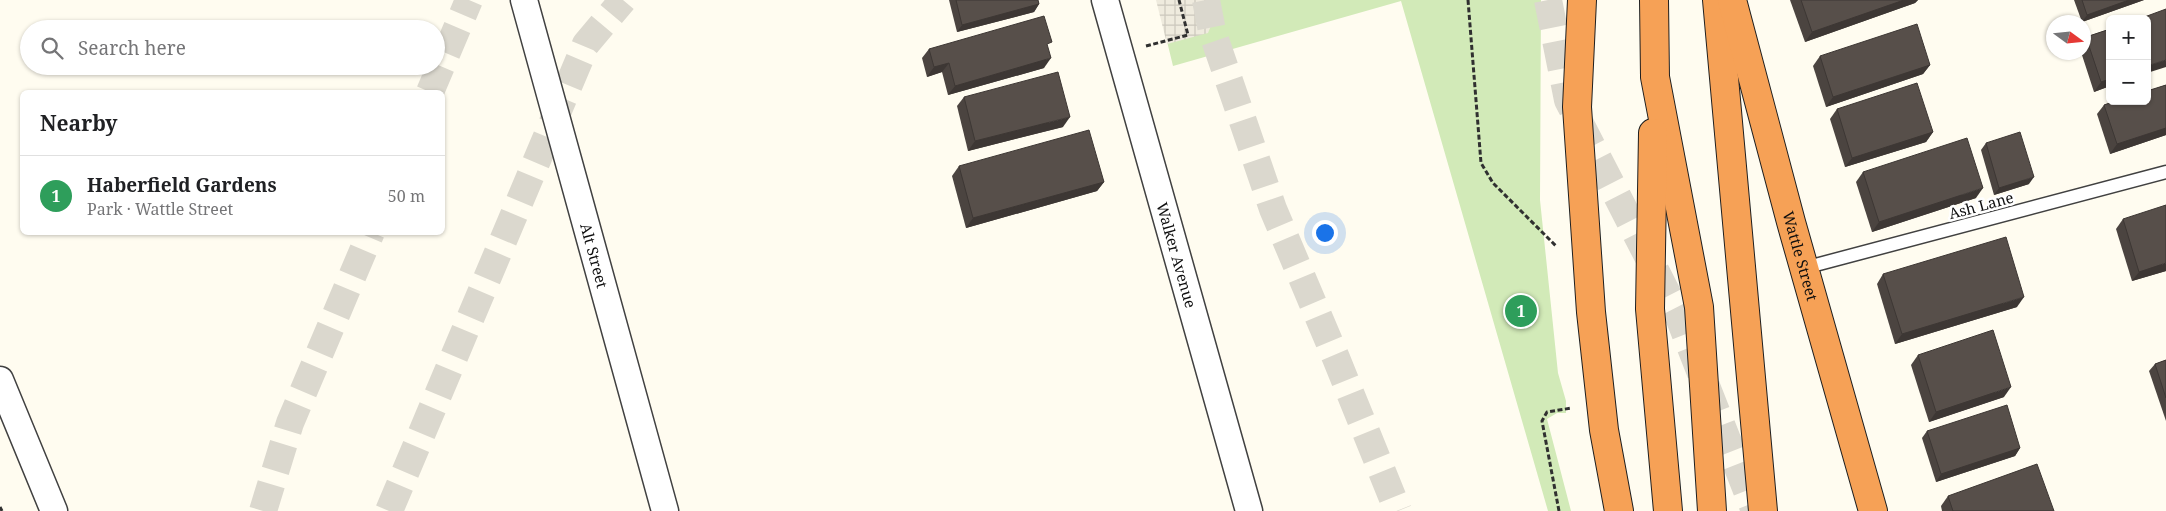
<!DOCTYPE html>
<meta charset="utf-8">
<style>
:root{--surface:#fff;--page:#f2f2f2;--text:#202124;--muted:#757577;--line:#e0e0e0;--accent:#db2777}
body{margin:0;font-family:"Noto Serif",serif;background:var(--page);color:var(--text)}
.controls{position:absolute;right:15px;top:15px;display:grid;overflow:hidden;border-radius:8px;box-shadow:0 1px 4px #0004}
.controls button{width:45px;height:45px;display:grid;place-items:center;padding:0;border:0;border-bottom:1px solid var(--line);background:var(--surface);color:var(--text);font:25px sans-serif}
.compass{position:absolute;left:2046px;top:15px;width:45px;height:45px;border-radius:50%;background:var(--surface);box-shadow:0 1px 4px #0004;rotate:105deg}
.you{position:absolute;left:1324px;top:232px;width:18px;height:18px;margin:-12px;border:4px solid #fff;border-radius:50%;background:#1a73e8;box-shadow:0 0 0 8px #1a73e833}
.badge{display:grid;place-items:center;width:32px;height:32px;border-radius:50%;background:var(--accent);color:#fff;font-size:16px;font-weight:700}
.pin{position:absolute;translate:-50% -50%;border:2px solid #fff;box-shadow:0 1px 5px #0006}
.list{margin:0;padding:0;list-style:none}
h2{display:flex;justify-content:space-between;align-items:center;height:65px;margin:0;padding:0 20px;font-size:21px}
h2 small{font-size:16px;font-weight:400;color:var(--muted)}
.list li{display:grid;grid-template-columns:32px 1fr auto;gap:15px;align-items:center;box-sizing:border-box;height:80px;padding:0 20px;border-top:1px solid var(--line)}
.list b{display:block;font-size:19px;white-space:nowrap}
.list p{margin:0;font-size:16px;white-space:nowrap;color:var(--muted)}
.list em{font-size:16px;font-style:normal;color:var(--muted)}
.icon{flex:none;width:28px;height:28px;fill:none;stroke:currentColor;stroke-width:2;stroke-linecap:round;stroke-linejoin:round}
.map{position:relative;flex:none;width:2166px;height:511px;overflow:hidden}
.search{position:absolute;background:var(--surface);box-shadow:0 1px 4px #0004;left:20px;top:20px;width:425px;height:55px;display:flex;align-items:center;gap:12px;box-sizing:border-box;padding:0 18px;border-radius:28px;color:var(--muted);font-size:19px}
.panel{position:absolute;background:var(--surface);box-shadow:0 1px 4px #0004;left:20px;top:90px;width:425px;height:145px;border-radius:8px}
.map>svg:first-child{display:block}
.green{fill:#d2eab8}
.plaza{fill:url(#plaza-grid)}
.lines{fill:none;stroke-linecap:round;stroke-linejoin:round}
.highway-tunnel{stroke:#dbd8ce;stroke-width:28;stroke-dasharray:28 14;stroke-linecap:butt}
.lane-casing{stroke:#414141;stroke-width:15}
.street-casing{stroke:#414141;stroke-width:29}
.highway-casing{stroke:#1f1f1f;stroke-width:30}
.path{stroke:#303030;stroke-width:3;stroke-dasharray:5 2.5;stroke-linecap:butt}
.lane{stroke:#fff;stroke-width:12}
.street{stroke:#fff;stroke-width:26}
.highway{stroke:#f6a156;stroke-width:28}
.wall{fill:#4b4440}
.shaded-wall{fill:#3d3734}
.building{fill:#574f4a;stroke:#3d3734}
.labels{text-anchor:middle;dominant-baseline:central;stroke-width:5;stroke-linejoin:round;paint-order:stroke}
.street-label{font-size:15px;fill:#0e0e0e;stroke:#fff}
</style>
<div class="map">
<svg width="2166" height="511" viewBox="0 0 2166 511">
<defs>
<pattern id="plaza-grid" width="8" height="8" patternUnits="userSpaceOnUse" patternTransform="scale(1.25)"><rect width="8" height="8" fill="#efebde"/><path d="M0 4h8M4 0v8" fill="none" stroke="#ccc8bd"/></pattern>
</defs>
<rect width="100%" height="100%" fill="#fffcf0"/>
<path class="green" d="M1157 0H1541L1540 200 1558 373 1566 401V413H1557L1547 419 1571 511H1548L1401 1 1173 66Z"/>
<path class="plaza" d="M1156 0H1206L1212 23 1208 33 1167 44Z"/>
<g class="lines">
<g class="highway-tunnel">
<path d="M1206 0 1212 31 1273 209 1336 358 1398 511"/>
<path d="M1548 0 1568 100 1679 317 1755 511"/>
<path d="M430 92 469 0"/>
<path d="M263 511 290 423 371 232"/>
<path d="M389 511 586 44 623 0"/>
</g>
<defs>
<path id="lane" d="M1804 268 2166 172"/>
<g id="street">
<path id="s1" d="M524 0 665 511"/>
<path id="s2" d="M1105 0 1249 511"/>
<path d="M0 380 54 511"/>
</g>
<g id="highway">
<path d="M1582 0 1577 107 1591 312 1604 430 1619 511"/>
<path d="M1654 0 1655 77 1699 307 1712 511"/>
<path d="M1717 0 1763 511"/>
<path id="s3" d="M1732 0 1791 222 1873 511"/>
<path d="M1653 133 1650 309 1668 511"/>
</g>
</defs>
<use href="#lane" class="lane-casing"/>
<use href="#street" class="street-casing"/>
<use href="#highway" class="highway-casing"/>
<g class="path">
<path d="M1468 0 1481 163 1493 183 1556 246"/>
<path d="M1146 46 1188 35 1179 0"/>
<path d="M0 507 2 511"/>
<path d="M1559 511 1542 421 1547 412 1572 408"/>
</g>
<use href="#lane" class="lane"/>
<use href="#street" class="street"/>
<use href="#highway" class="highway"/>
</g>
<g class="wall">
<path d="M949 0H1038L1039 4 1034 12 957 32Z"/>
<path d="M1790 0H1918L1915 3 1805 42Z"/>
<path d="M2074 0H2144L2082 22Z"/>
<path d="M2110 29V86L2094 92 2081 52H2084V41L2086 37Z"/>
<path d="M1048 47 1044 68 948 95 942 72 927 77 922 58 929 49Z"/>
<path d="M1820 56 1930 65 1923 74 1826 107 1813 66Z"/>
<path d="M2166 85V135L2110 154 2097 114 2104 105Z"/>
<path d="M964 97 1063 127 968 151 957 106Z"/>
<path d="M1837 109 1933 132 1926 142 1845 167 1830 119Z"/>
<path d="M1986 143 2029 184 1994 195 1981 150Z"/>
<path d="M959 166 1104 182 1097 191 966 228 952 176Z"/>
<path d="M1863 172 1976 198 1872 232 1856 182Z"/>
<path d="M2123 219 2166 271 2132 281 2116 229Z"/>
<path d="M1883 274 2017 307 1895 344 1877 284Z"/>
<path d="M1918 355 2004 397 1929 422 1911 365Z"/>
<path d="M2166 360V421L2149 371 2155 364Z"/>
<path d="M1927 431 2020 448 2015 456 1936 482 1922 438Z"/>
<path d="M1948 496 2054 511H1942L1941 506Z"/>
</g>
<g class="shaded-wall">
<path d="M1904 0H1918L1915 3 1805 42 1812 32Z"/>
<path d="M2129 0H2144L2082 22 2087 15Z"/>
<path d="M1039 4 1034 12 957 32 962 25Z"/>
<path d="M1051 58 1044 68 948 95 955 86Z"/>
<path d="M2166 60V67L2147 73V66Z"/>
<path d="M949 63 942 72 927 77 934 67Z"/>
<path d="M1930 65 1923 74 1826 107 1833 97Z"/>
<path d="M2110 79V86L2094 92 2101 82Z"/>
<path d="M1070 117 1063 127 968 151 975 141Z"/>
<path d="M2166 128V135L2110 154 2117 144Z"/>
<path d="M1933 132 1926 142 1845 167 1852 158Z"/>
<path d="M2034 177 2029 184 1994 195 1999 188Z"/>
<path d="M1104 182 1097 191 966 228 973 218Z"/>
<path d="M1983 188 1976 198 1872 232 1879 222Z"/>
<path d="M2166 263V271L2132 281 2139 272Z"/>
<path d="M2024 297 2017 307 1895 344 1902 334Z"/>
<path d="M2011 387 2004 397 1929 422 1936 412Z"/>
<path d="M2020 448 2015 456 1936 482 1941 474Z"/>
</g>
<g class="building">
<path d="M956 0H1038L1039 4 962 25Z"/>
<path d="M1801 0H1904L1812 32Z"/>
<path d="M2082 0H2129L2087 15Z"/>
<path d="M2166 9V60L2147 66V19H2139Z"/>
<path d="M1044 16 1052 42 1047 44 1051 58 955 86 949 63 934 67 929 49Z"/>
<path d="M1917 24 1930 65 1833 97 1820 56Z"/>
<path d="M2110 29V79L2101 82 2086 37Z"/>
<path d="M1058 72 1070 117 975 141 964 97Z"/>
<path d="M1917 83 1933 132 1852 158 1837 109Z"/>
<path d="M2166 85V128L2117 144 2104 105 2115 101H2147V91Z"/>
<path d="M1089 130 1104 182 973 218 959 166Z"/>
<path d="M2020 132 2034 177 1999 188 1986 143Z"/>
<path d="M1967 138 1983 188 1879 222 1863 172Z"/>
<path d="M2166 205V263L2139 272 2123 219Z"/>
<path d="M2006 237 2024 297 1902 334 1883 274Z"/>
<path d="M1993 330 2011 387 1936 412 1918 355Z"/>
<path d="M2166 360V398L2155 364Z"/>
<path d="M2007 405 2020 448 1941 474 1927 431Z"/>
<path d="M2037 464 2054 511H1953L1948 496Z"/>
</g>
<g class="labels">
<g class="street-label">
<text transform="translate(1981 205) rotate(-15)">Ash Lane</text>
<text stroke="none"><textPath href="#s2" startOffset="265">Walker Avenue</textPath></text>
<text stroke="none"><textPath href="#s1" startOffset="265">Alt Street</textPath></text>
<text stroke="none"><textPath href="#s3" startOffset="265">Wattle Street</textPath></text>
</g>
</g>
</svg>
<div class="controls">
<button>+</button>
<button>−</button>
</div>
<svg class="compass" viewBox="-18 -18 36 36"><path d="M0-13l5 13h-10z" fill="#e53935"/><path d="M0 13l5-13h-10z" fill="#757577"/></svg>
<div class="you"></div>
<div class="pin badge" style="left:1521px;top:311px;background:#2e9e5b">1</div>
<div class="search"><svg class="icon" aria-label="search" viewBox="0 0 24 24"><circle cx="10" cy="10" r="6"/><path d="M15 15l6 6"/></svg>Search here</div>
<section class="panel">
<h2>Nearby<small></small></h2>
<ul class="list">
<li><span class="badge" style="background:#2e9e5b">1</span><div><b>Haberfield Gardens</b><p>Park · Wattle Street</p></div><em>50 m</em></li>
</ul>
</section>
</div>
